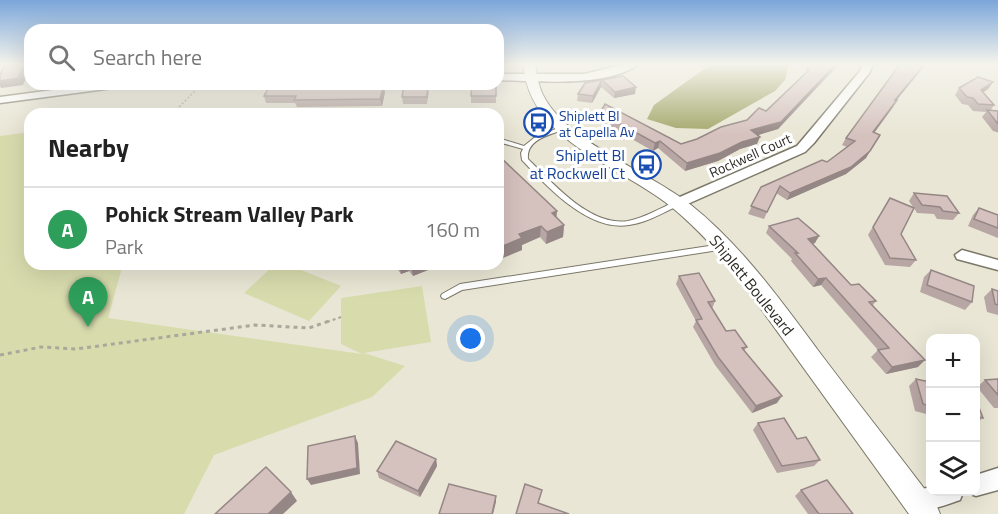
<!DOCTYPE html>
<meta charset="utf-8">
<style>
:root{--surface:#fff;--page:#f2f2f2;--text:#222;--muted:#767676;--line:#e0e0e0;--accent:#db2777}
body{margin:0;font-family:"Titillium Web",sans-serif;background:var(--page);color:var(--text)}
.controls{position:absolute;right:18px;bottom:18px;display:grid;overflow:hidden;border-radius:12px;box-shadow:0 6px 24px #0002}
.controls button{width:54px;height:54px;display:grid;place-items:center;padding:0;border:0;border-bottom:2px solid var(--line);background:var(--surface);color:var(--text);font:30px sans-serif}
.you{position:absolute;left:471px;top:339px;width:21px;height:21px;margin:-15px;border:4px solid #fff;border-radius:50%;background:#1a73e8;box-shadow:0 0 0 9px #1a73e833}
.badge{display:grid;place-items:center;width:39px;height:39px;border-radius:50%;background:var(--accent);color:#fff;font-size:20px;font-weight:700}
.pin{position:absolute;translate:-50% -50px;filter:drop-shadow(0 2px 3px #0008)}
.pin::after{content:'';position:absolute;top:32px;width:21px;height:18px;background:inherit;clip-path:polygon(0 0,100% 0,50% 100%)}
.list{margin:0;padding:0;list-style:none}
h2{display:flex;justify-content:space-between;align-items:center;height:78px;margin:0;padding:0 24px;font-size:26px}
h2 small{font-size:20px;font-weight:400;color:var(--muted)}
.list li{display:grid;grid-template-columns:39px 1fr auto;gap:18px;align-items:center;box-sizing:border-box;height:84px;padding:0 24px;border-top:2px solid var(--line)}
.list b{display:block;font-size:22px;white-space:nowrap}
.list p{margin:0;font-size:20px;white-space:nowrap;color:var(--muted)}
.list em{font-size:20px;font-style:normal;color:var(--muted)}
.icon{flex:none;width:33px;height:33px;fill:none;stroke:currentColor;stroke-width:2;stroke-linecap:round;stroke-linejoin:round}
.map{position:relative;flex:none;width:998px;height:514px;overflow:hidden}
.search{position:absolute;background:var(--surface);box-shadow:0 6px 24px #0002;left:24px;top:24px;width:480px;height:66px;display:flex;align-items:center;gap:15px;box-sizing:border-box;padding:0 21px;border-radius:18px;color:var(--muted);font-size:22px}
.panel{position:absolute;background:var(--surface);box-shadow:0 6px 24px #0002;left:24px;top:108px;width:480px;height:162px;border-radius:18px}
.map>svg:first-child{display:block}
.green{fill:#d8dcad}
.forest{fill:#a2a669}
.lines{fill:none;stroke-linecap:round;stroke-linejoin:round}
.service-casing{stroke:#7b7869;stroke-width:2}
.minor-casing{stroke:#7b7869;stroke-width:3}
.tertiary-casing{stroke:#7b7869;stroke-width:2}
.path-far2{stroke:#aba89b;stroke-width:1.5;stroke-dasharray:2 2;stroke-linecap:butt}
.path-far1{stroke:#aba89b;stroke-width:2;stroke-dasharray:3 3;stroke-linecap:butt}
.path{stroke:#aba89b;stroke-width:3;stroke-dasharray:4 4;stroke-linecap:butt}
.service{fill:#fff;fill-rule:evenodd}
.minor{fill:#fff;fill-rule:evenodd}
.tertiary{fill:#fff;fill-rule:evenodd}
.wall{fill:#b7a6a3}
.shaded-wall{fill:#958785}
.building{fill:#d5c1be;stroke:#958785;stroke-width:1.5}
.labels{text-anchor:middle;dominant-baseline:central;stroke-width:6;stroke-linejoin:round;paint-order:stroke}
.far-transit-label{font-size:14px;fill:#164399;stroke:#fff;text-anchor:start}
.far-street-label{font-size:14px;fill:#2d2b25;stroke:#fff}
.transit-label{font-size:16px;fill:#164399;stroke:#fff;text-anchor:end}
.street-label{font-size:16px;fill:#2d2b25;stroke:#fff}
</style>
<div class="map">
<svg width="998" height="514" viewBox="0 0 998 514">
<rect width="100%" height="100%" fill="#e9e6d5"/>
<g class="green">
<path d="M30 132V264H123L108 318 362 354 341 344V298L422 286 431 342 364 353 405 366 372 397 214 455 184 514H0V136Z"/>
<path d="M275 264H286L341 286 309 321 244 293Z"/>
</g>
<path class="forest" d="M711 64H789L785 80 775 91 708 129 676 128 647 119 654 105Z"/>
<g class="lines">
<defs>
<g id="service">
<path d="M563 126 565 127V129C550 135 526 139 528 159 553 183 590 227 628 221 644 218 661 208 676 201H680L681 203 680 205C664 212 646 223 629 225 589 232 547 187 522 160L521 153 523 149 498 142V138L524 146 534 138Z"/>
<path d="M722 244 726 247 725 249 462 290 445 299 442 298 441 296 442 294 460 284Z"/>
</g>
<g id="minor">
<path d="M625 64H638C609 88 534 81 498 80V74H584Z"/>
<path d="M863 64H873L870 72 814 143 805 152 683 206H673L671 203 673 200 797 146 860 71Z"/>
<path d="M98 84H126L121 87 0 103V97Z"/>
<path d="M962 250 998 260V270L957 259 955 255Z"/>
<path d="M998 468V490L976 496 968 493 976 492V475Z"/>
<path d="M930 487V492H963L960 500C946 505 922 514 908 509L905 501 908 493Z"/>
</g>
<path id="tertiary" d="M523 64H535C537 74 538 85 543 95 566 142 650 172 691 205 741 245 779 298 817 349 856 401 897 452 936 504L940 514H909L730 266C710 243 689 220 665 202 612 162 530 140 523 64Z"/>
</defs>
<use href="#service" class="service-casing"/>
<use href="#minor" class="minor-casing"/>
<use href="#tertiary" class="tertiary-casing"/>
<path class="path-far2" d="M177 114V109L202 84"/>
<path class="path-far1" d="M327 322 341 317"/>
<path class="path" d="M0 355 41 347 76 349 255 325 309 328 332 320"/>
<use href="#service" class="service"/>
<use href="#minor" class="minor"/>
<use href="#tertiary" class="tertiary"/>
</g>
<g class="wall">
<path d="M809 64H839L778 129 758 135 757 144 740 149 718 161 685 171 658 148 653 151 598 120 600 113 681 144 697 139 747 120 766 111 804 75Z"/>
<path d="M921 69 917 75 896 100 893 107 874 133 866 158 846 174 787 200 776 193 764 219 748 214 761 187 827 162 847 147 842 145 846 138Z"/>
<path d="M602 80 601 87 592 103 577 101 578 94Z"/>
<path d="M602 80 635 94 614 98 601 87Z"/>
<path d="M993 82 988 89 983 93 994 105 990 111H998V133L997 132 993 131 982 117 986 112 973 111 968 105 962 104 955 95 959 88Z"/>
<path d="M496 84V103H471V96Z"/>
<path d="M429 91 427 104H403L402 97Z"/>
<path d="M385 92 382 106 297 107 295 103H266L264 96Z"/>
<path d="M498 148 500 157 564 225 563 237 546 244 540 237 522 245V250L498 260Z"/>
<path d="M914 193 959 213 953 220 937 219 934 214 917 213 914 208 901 234 916 260 910 267 885 265 868 235 890 198 913 207 909 201Z"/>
<path d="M979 208 998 215V238L968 226 973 215Z"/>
<path d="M769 226 815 243 813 244 851 285 876 301 873 305 918 367 886 374 871 357 878 350 821 285 813 287 791 261 792 259 766 233Z"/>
<path d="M394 264H443L413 276 409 271 401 274Z"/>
<path d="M931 270 972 302 965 310 920 292 924 277Z"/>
<path d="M679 276 715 301 712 309 726 331 747 347 744 351 777 403 752 413 715 365 693 327 696 321 676 284Z"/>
<path d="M992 289 998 291V315L987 312 984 297Z"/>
<path d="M916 379 930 382V415L915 411 909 386Z"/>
<path d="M998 379V408H994L977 387 985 380Z"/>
<path d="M975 397 983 418 975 424Z"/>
<path d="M758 423 820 460 814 466 777 473 753 430Z"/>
<path d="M436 459 437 466 420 497 379 478 377 471Z"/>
<path d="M801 490 853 514H808L795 496Z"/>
</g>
<g class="shaded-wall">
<path d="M24 64 29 70 23 85 1 88 0 86V81Z"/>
<path d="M836 64H839L778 129 748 138 751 130Z"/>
<path d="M921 69 917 75 891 107 895 100Z"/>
<path d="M602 80 601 87 592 103 593 96Z"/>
<path d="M993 82 988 89 976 97 981 90Z"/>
<path d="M384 85 385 92 382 106 380 99Z"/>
<path d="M636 87 635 94 614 98 615 92Z"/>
<path d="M897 100 893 107 869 140 873 132Z"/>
<path d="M880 135 866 158 846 174 787 200 790 193Z"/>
<path d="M760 137 757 144 740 149 718 161 685 171 687 163 742 142Z"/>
<path d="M660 141 658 148 653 151 655 143Z"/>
<path d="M557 211 556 223 552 213Z"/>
<path d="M564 225 563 237 546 244 547 232Z"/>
<path d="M541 226 540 237 522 245V250L498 260V248L519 234Z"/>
<path d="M819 236 815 243 804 246 808 239Z"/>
<path d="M399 264H408L409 271 401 274Z"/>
<path d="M412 264H443L413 276 411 265Z"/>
<path d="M826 278 821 285 813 287 818 279Z"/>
<path d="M925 360 918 367 886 374 892 367Z"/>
<path d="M782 396 777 403 752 413 756 406Z"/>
<path d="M355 436 358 443 360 474 311 485 307 479Z"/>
<path d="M436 459 437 466 420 497 418 491Z"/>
<path d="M291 492 297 501 283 514H268Z"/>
<path d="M496 496V502L493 514H492Z"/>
</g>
<g class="building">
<path d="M5 64H24L18 78 0 81V75Z"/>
<path d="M809 64H836L781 122 751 130 760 137 742 142 720 153 687 163 660 141 655 143 600 113 605 104 681 144 697 139 721 127 747 120 759 108 766 111 810 69 807 68Z"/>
<path d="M900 64H923L921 69 895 100H897L873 132 880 135 870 151 851 167 790 193 780 186 767 212 751 206 761 187 822 160 827 162 855 141 846 138Z"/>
<path d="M623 76 636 87 615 92 602 80Z"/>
<path d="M978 77 993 82 981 90 994 105 978 104 973 98 967 97 959 88Z"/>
<path d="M602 80 593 96 578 94 585 83Z"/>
<path d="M428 84 427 97H402L404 85Z"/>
<path d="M472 84H496V96H471Z"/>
<path d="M270 85H384L380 99 294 100 296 96H264Z"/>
<path d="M987 110 998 111V124Z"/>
<path d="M498 155 557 211 552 213 564 225 547 232 541 226 519 234 522 238 498 248Z"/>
<path d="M914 193 947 196 959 213 943 211 940 207 922 205Z"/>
<path d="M890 198 914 208 901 234 916 260 890 258 873 227Z"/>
<path d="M979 208 998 215V228L974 219Z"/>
<path d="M798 218 819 236 808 239 851 285 859 284 876 301 869 302 925 360 892 367 878 350 889 348 826 278 818 279 795 253H798L769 226Z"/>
<path d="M931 270 974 286 972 302 927 285Z"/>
<path d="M699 273 715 301 708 302 726 331 735 330 747 347 742 348 782 396 756 406 718 357 696 320 702 319 679 276Z"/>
<path d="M992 289 998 291V305L995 304Z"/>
<path d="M916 379 930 382V406L923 404Z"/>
<path d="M998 379V395L985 380Z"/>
<path d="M975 397 983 418 975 416Z"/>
<path d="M784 418 797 439 806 437 820 460 782 466 758 423Z"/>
<path d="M355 436 357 468 307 479 308 446Z"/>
<path d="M396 441 436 459 418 491 377 471Z"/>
<path d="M266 467 291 492 268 514H215Z"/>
<path d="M827 480 853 514H819L801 490Z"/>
<path d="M449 484 496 496 492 514H439Z"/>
<path d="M525 484 542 490 538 503 569 514H516Z"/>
</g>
<linearGradient id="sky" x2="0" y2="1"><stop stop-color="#7ba6da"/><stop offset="0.47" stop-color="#f5f4ec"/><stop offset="1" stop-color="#f5f4ec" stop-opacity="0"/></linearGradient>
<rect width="998" height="136" fill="url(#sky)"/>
<defs>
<symbol id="bus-ring" viewBox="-11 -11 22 22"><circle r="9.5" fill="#fff" stroke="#1a4fb4" stroke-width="1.5"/><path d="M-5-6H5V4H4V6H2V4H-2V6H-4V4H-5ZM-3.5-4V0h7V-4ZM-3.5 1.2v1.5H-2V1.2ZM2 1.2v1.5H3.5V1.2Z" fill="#1a4fb4"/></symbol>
</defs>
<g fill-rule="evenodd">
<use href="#bus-ring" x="522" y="106" width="33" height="33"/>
<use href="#bus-ring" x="630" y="148" width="33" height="33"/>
</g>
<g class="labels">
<g class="far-transit-label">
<text x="559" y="115">Shiplett Bl<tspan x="559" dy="16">at Capella Av</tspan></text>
</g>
<g class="far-street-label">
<text transform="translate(750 155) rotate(-24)">Rockwell Court</text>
</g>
<g class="transit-label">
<text x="625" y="155">Shiplett Bl<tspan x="625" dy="18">at Rockwell Ct</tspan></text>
</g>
<g class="street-label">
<text transform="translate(752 285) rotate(51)">Shiplett Boulevard</text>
</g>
</g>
</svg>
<div class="controls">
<button>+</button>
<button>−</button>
<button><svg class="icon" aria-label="layers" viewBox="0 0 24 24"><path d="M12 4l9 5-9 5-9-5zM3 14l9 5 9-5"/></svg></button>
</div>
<div class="you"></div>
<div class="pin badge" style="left:88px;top:327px;background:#2e9e5b">A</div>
<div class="search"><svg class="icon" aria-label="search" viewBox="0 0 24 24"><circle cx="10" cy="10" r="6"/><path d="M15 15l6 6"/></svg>Search here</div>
<section class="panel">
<h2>Nearby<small></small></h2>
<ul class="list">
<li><span class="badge" style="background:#2e9e5b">A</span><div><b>Pohick Stream Valley Park</b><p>Park</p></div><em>160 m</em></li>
</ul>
</section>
</div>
